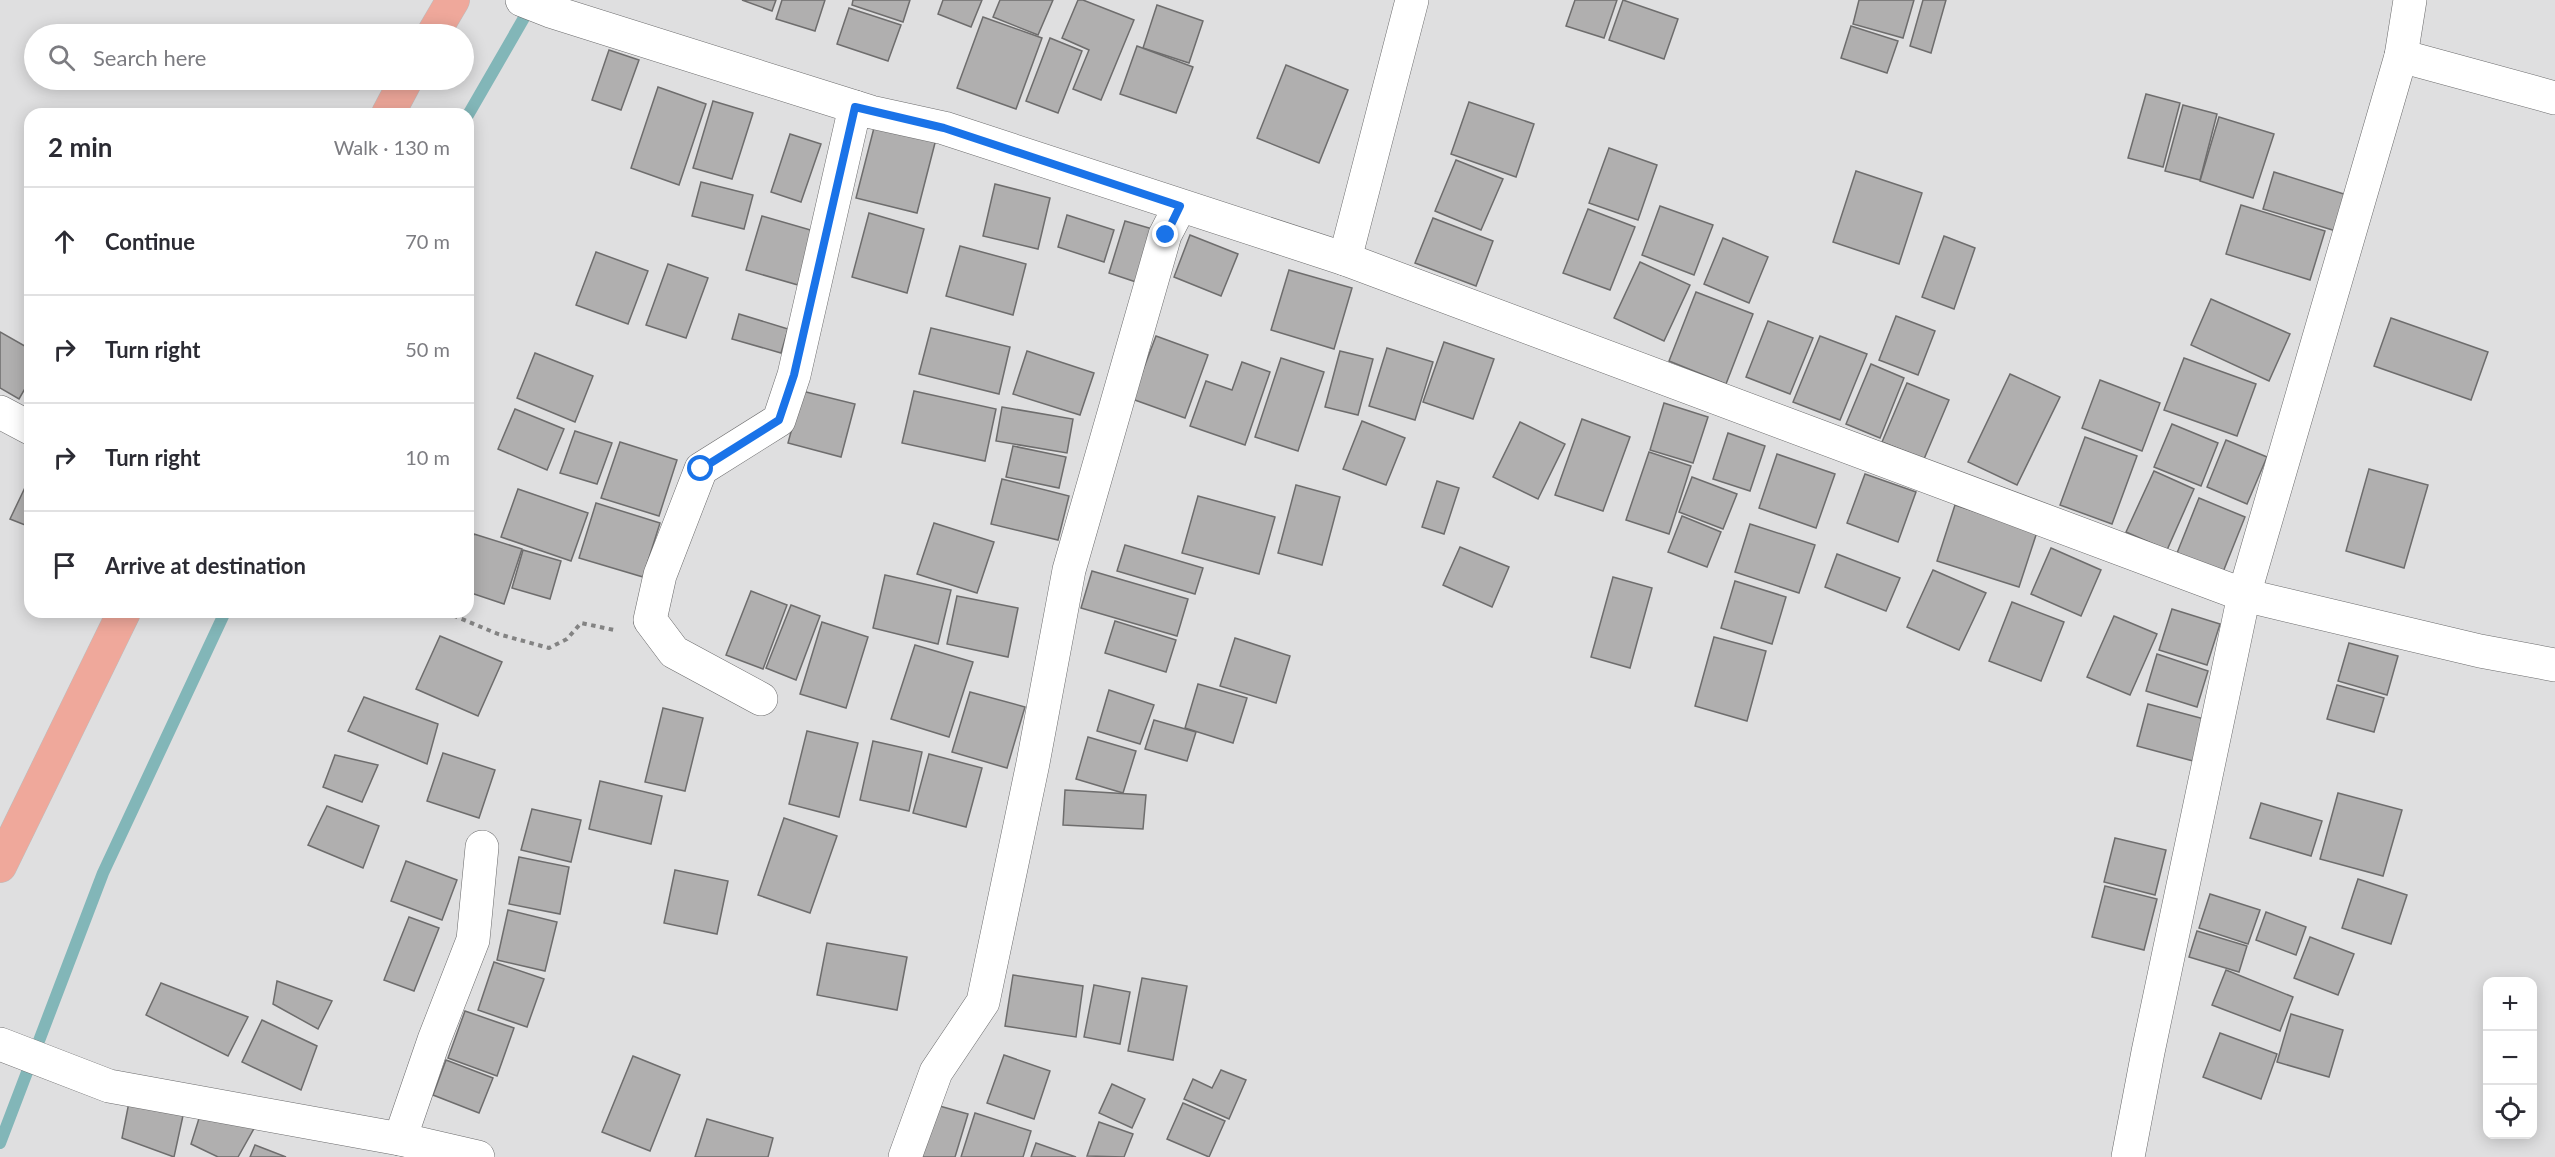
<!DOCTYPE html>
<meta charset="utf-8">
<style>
:root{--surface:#fff;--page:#f7f7f7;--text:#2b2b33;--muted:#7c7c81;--line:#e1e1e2}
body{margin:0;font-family:Lato,sans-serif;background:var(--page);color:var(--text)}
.controls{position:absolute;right:18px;bottom:18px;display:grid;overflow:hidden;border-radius:12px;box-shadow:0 3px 15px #0003}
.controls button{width:54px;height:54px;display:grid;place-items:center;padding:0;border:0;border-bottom:2px solid var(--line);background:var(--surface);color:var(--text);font:30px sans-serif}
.stop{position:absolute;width:18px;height:18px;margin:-14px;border:4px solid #1a73e8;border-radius:50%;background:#fff}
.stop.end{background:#1a73e8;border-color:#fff;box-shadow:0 2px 6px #0008}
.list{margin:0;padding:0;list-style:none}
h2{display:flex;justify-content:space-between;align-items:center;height:78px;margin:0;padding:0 24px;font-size:26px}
h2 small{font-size:20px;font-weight:400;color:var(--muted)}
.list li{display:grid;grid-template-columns:39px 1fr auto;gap:18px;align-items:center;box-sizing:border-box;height:108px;padding:0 24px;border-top:2px solid var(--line)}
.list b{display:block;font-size:22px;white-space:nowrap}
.list em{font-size:20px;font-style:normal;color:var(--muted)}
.icon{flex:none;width:33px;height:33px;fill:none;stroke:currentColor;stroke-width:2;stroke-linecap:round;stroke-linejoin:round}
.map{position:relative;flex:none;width:2555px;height:1157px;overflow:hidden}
.search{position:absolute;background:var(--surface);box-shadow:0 3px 15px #0003;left:24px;top:24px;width:450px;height:66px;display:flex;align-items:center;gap:15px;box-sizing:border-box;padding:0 21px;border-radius:33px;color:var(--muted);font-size:22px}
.panel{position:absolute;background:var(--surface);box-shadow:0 3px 15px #0003;left:24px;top:108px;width:450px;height:510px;border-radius:18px}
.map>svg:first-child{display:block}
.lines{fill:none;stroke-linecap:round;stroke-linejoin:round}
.stream{stroke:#82b6b8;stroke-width:12}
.building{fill:#b0afaf;stroke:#6e6d6d;stroke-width:1.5}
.minor-casing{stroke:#6b6b6c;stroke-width:34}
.major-casing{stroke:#bdbdbd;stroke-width:34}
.path{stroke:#838383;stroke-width:4;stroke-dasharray:4.5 4.5;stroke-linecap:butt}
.minor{stroke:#fff;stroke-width:33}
.major{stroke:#efa89b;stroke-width:33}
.route{stroke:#1a73e8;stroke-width:8}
</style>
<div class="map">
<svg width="2555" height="1157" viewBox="0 0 2555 1157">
<rect width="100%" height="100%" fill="#dfdfe0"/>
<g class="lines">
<g class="stream">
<path d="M468 115 532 4"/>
<path d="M0 1143 103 873 225 612"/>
</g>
</g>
<g class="building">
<path d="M742 0H776L772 11Z"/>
<path d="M782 0H825L815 31 776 19Z"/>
<path d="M853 0H910L903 22 852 5Z"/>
<path d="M943 0H982L971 27 938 14Z"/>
<path d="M1000 0H1053L1038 35 993 17Z"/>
<path d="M1078 0H1083L1134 20 1101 100 1073 89 1089 50 1062 38Z"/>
<path d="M1575 0H1617L1604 38 1566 26Z"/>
<path d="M1623 0 1678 19 1664 59 1609 40Z"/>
<path d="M1859 0H1914L1903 38 1853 24Z"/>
<path d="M1923 0H1946L1931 53 1910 46Z"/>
<path d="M1157 5 1203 21 1189 63 1143 48Z"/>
<path d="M849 8 901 25 888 61 837 44Z"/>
<path d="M983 17 1042 38 1016 109 957 88Z"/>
<path d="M1851 26 1898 41 1887 73 1841 58Z"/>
<path d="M1050 38 1082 51 1058 113 1026 101Z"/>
<path d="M1137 46 1193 67 1176 113 1120 94Z"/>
<path d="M609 50 639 60 621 110 592 100Z"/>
<path d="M1286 65 1348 90 1319 163 1257 138Z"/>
<path d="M658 87 706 104 679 185 631 168Z"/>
<path d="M2146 94 2180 103 2163 167 2128 158Z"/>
<path d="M713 101 753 113 732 179 693 168Z"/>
<path d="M1469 102 1534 124 1516 177 1451 154Z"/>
<path d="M2183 105 2217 114 2200 180 2165 171Z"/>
<path d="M2219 117 2274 134 2253 198 2200 181Z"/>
<path d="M875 124 936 139 917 213 856 198Z"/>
<path d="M790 134 821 144 801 202 771 192Z"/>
<path d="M1609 148 1657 165 1638 220 1589 203Z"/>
<path d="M1456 160 1503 179 1481 230 1435 211Z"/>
<path d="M1856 171 1922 193 1899 264 1833 242Z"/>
<path d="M2274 172 2347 195 2336 231 2263 209Z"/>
<path d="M701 182 753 195 744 229 692 216Z"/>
<path d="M995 184 1050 198 1038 249 983 236Z"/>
<path d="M2241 205 2325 231 2310 280 2226 254Z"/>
<path d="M1660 206 1713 225 1694 275 1642 255Z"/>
<path d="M1588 209 1635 227 1610 290 1563 273Z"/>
<path d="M869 213 924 229 907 293 852 277Z"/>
<path d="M1067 215 1114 230 1104 262 1058 247Z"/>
<path d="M762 216 814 231 798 285 746 270Z"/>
<path d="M1433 218 1493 241 1476 286 1415 263Z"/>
<path d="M1125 221 1156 230 1139 283 1109 273Z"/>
<path d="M1190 235 1238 254 1221 296 1174 277Z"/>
<path d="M1944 236 1975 248 1954 309 1922 297Z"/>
<path d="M1723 238 1768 257 1749 303 1704 284Z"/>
<path d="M960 246 1026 264 1013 315 946 296Z"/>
<path d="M596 252 648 271 628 324 576 305Z"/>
<path d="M1640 262 1690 285 1664 341 1614 318Z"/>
<path d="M668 264 708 278 686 338 646 325Z"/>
<path d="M1289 270 1352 288 1334 349 1271 330Z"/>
<path d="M1696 292 1753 314 1726 384 1669 361Z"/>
<path d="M2211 299 2290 334 2269 381 2191 345Z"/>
<path d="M739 314 788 329 781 353 732 339Z"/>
<path d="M1896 316 1935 331 1918 375 1879 360Z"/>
<path d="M2391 318 2488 352 2471 400 2374 366Z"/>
<path d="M1768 321 1813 338 1790 394 1746 377Z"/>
<path d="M931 328 1010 347 999 394 919 374Z"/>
<path d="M0 332 30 349V380L19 399 0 388Z"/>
<path d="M1156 336 1208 355 1185 418 1132 399Z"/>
<path d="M1820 336 1867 354 1840 420 1793 402Z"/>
<path d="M1444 342 1494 359 1473 419 1423 402Z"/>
<path d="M1387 348 1433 362 1415 420 1369 406Z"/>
<path d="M1027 351 1094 373 1080 415 1013 394Z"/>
<path d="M1340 351 1373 359 1358 415 1325 407Z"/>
<path d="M535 353 593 376 575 422 517 398Z"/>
<path d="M1281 358 1324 372 1298 451 1255 437Z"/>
<path d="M2184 358 2256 384 2237 436 2164 410Z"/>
<path d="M1242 362 1270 372 1245 445 1190 426 1206 381 1232 390Z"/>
<path d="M1871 364 1904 378 1880 438 1846 424Z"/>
<path d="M2010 374 2060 397 2017 485 1968 462Z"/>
<path d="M2100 380 2160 403 2142 451 2082 428Z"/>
<path d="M1907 383 1949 400 1924 459 1882 442Z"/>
<path d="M802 391 855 404 841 457 788 443Z"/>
<path d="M914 391 996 409 985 461 902 443Z"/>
<path d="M1664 403 1708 417 1693 463 1650 450Z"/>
<path d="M1002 407 1073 419 1067 453 996 441Z"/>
<path d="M515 409 564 429 547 470 498 449Z"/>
<path d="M1582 419 1630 437 1603 511 1555 495Z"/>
<path d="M1362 421 1405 438 1386 485 1343 469Z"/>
<path d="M1520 422 1565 444 1538 499 1493 477Z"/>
<path d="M2172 424 2218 443 2201 486 2154 467Z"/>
<path d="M575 431 612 443 597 484 560 473Z"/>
<path d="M1728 433 1765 446 1750 491 1713 479Z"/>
<path d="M2085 437 2137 456 2112 524 2060 505Z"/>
<path d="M2226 440 2267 457 2247 504 2207 487Z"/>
<path d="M620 442 677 460 659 516 601 498Z"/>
<path d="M1013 446 1066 457 1059 488 1006 477Z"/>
<path d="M1649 452 1691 466 1669 534 1626 520Z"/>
<path d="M1777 454 1835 474 1816 528 1759 508Z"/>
<path d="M2369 469 2428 485 2404 568 2346 551Z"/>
<path d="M2154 471 2194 489 2167 550 2126 532Z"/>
<path d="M1865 474 1916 492 1898 542 1847 523Z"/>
<path d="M30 477V527L10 519Z"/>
<path d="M1692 477 1737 494 1723 529 1679 512Z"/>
<path d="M1002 479 1069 496 1058 540 991 524Z"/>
<path d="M1437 481 1459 488 1444 534 1422 527Z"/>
<path d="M1296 485 1340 497 1322 565 1278 553Z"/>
<path d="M518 489 588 513 571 561 501 537Z"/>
<path d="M1198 496 1275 517 1259 574 1182 553Z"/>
<path d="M2199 498 2245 517 2223 572 2177 553Z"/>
<path d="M596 503 660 523 643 577 579 558Z"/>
<path d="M1955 505 2037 532 2019 587 1937 561Z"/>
<path d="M1682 516 1721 532 1707 567 1668 552Z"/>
<path d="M934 523 994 542 977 593 917 574Z"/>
<path d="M1750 524 1815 545 1799 593 1735 572Z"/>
<path d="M474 534 522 549 504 604 468 592V552Z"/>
<path d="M1125 545 1203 568 1195 594 1117 571Z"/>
<path d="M1460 547 1509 567 1492 607 1443 585Z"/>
<path d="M2051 548 2101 570 2081 616 2031 594Z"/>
<path d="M523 550 561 561 550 599 512 588Z"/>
<path d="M1837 554 1900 578 1886 611 1825 587Z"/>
<path d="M1933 570 1986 593 1959 650 1907 627Z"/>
<path d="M1092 571 1188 599 1177 636 1081 608Z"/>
<path d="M885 575 951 590 938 644 873 628Z"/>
<path d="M1613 577 1652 588 1630 668 1591 657Z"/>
<path d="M1735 581 1786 597 1772 644 1721 628Z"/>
<path d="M751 591 787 605 763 669 726 655Z"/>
<path d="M957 596 1018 608 1008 657 947 644Z"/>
<path d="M2012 602 2064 622 2041 681 1989 661Z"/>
<path d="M791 605 820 616 796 680 766 668Z"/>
<path d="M2172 609 2220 624 2207 665 2159 650Z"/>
<path d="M2114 616 2157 634 2130 695 2087 677Z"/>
<path d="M1115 621 1176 640 1166 672 1105 653Z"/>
<path d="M822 622 868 637 846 708 800 694Z"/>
<path d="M440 636 502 662 478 716 416 689Z"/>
<path d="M1714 637 1766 651 1747 721 1695 706Z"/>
<path d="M1235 638 1290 656 1276 703 1220 686Z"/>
<path d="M2349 643 2398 656 2387 695 2338 681Z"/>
<path d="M915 645 973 662 949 737 891 719Z"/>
<path d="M2157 654 2208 671 2197 707 2146 691Z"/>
<path d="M1198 684 1247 698 1233 743 1185 728Z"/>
<path d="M2337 685 2384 698 2374 732 2327 719Z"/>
<path d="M1109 690 1154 705 1140 744 1097 731Z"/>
<path d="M970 692 1025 707 1007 768 952 752Z"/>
<path d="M364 697 438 724 427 764 348 731Z"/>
<path d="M2148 704 2208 720 2197 762 2137 746Z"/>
<path d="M663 708 703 718 685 791 645 782Z"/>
<path d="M1154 720 1196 732 1187 761 1145 749Z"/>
<path d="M807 731 858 743 839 817 789 804Z"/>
<path d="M1088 737 1136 751 1123 793 1076 779Z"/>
<path d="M873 741 922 752 909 811 860 800Z"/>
<path d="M443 753 495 770 479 818 427 801Z"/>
<path d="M929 754 982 768 966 827 913 813Z"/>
<path d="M335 755 378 765 362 802 323 787Z"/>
<path d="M600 781 662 796 651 844 589 829Z"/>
<path d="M1065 790 1146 795 1143 829 1063 825Z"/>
<path d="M2338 793 2402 810 2383 876 2320 859Z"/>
<path d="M2261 803 2322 821 2311 856 2250 838Z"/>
<path d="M327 806 379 826 363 868 308 845Z"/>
<path d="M532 809 581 820 571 862 521 850Z"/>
<path d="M784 818 837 836 810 913 758 895Z"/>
<path d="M2115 838 2166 850 2155 895 2104 882Z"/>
<path d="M519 857 569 867 560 914 509 904Z"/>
<path d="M406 861 457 880 442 920 391 901Z"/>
<path d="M675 870 728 881 717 934 664 923Z"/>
<path d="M2358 879 2407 895 2391 944 2342 928Z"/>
<path d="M2105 886 2157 899 2144 950 2092 937Z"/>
<path d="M2210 894 2260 910 2248 944 2199 928Z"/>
<path d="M508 910 557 922 545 971 497 960Z"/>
<path d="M2266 912 2306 927 2296 955 2256 940Z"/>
<path d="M409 917 439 928 414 991 384 980Z"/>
<path d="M2197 931 2247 946 2239 972 2189 957Z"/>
<path d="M2310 937 2354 954 2338 995 2294 978Z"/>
<path d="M827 943 907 957 897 1010 817 995Z"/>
<path d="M494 962 544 979 527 1027 478 1010Z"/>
<path d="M2226 970 2293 997 2280 1031 2212 1005Z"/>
<path d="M1013 975 1083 986 1076 1037 1005 1026Z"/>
<path d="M1142 978 1187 986 1173 1060 1128 1051Z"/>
<path d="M277 981 332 1001 318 1029 273 1004Z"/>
<path d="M161 983 248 1017 228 1056 146 1015Z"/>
<path d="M1094 985 1130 992 1120 1044 1084 1037Z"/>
<path d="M465 1011 514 1028 497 1076 448 1058Z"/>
<path d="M2291 1014 2343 1030 2329 1077 2277 1062Z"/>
<path d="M262 1020 317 1046 301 1090 242 1062Z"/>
<path d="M2220 1033 2277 1054 2261 1099 2203 1077Z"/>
<path d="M1004 1055 1050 1071 1034 1119 987 1103Z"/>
<path d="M633 1056 680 1075 650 1151 602 1132Z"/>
<path d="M446 1060 493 1078 479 1113 433 1095Z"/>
<path d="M1221 1070 1246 1080 1229 1119 1184 1099 1193 1079 1212 1088Z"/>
<path d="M1112 1084 1145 1099 1132 1128 1099 1113Z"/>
<path d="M130 1097 184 1111 174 1157 122 1138Z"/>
<path d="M1183 1103 1225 1121 1209 1157 1167 1139Z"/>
<path d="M936 1105 968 1114 955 1157H921Z"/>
<path d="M201 1112 261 1116 238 1157H218L191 1144Z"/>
<path d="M975 1113 1031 1131 1023 1157H961Z"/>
<path d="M707 1119 773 1138 768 1157H695Z"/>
<path d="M1099 1122 1133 1134 1124 1157 1087 1156Z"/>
<path d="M1036 1143 1076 1157H1031Z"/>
<path d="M255 1145 286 1157H250Z"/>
</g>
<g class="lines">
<defs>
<g id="minor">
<path d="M522 0 550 11 871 112 944 128 1345 259 2244 595 2480 651 2555 665"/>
<path d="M2401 56 2555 98"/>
<path d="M1345 259 1412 0"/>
<path d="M0 412 30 428"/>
<path d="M761 699 674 652 650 620 660 575 701 469 779 420 794 375 855 107"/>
<path d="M0 1044 109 1086 400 1139 478 1157"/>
<path d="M400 1139 434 1040 473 940 482 847"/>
<path d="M905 1157 936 1072 983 1002 1033 763 1069 570 1165 235 1180 206"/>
<path d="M2128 1157 2148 1052 2244 595 2401 56 2410 0"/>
</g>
<g id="major">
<path d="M433 34 453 0"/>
<path d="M388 114 406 80"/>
<path d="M0 866 124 612"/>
</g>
</defs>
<use href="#minor" class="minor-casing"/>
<use href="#major" class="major-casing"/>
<path class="path" d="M445 612 498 634 549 648 567 639 581 623 614 630"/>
<use href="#minor" class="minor"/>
<use href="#major" class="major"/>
</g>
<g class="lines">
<path class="route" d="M701 469 779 420 794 375 855 107 944 128 1180 206 1166 235"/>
</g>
</svg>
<div class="controls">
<button>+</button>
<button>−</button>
<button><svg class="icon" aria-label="locate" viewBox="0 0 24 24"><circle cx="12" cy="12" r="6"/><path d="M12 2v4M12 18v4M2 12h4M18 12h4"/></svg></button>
</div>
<div class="stop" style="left:701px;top:469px"></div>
<div class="stop end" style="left:1166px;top:235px"></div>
<div class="search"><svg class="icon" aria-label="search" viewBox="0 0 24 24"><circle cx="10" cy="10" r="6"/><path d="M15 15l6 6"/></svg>Search here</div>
<section class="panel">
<h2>2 min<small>Walk · 130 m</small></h2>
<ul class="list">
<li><svg class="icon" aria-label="ahead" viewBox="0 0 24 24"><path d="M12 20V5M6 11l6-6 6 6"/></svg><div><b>Continue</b></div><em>70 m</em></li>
<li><svg class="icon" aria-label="right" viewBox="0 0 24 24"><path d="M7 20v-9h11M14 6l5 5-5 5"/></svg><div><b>Turn right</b></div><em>50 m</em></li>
<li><svg class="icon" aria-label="right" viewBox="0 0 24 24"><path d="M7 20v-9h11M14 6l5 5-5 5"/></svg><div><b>Turn right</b></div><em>10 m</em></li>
<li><svg class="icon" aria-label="arrive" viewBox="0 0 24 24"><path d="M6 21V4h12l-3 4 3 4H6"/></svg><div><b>Arrive at destination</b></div></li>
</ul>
</section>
</div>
